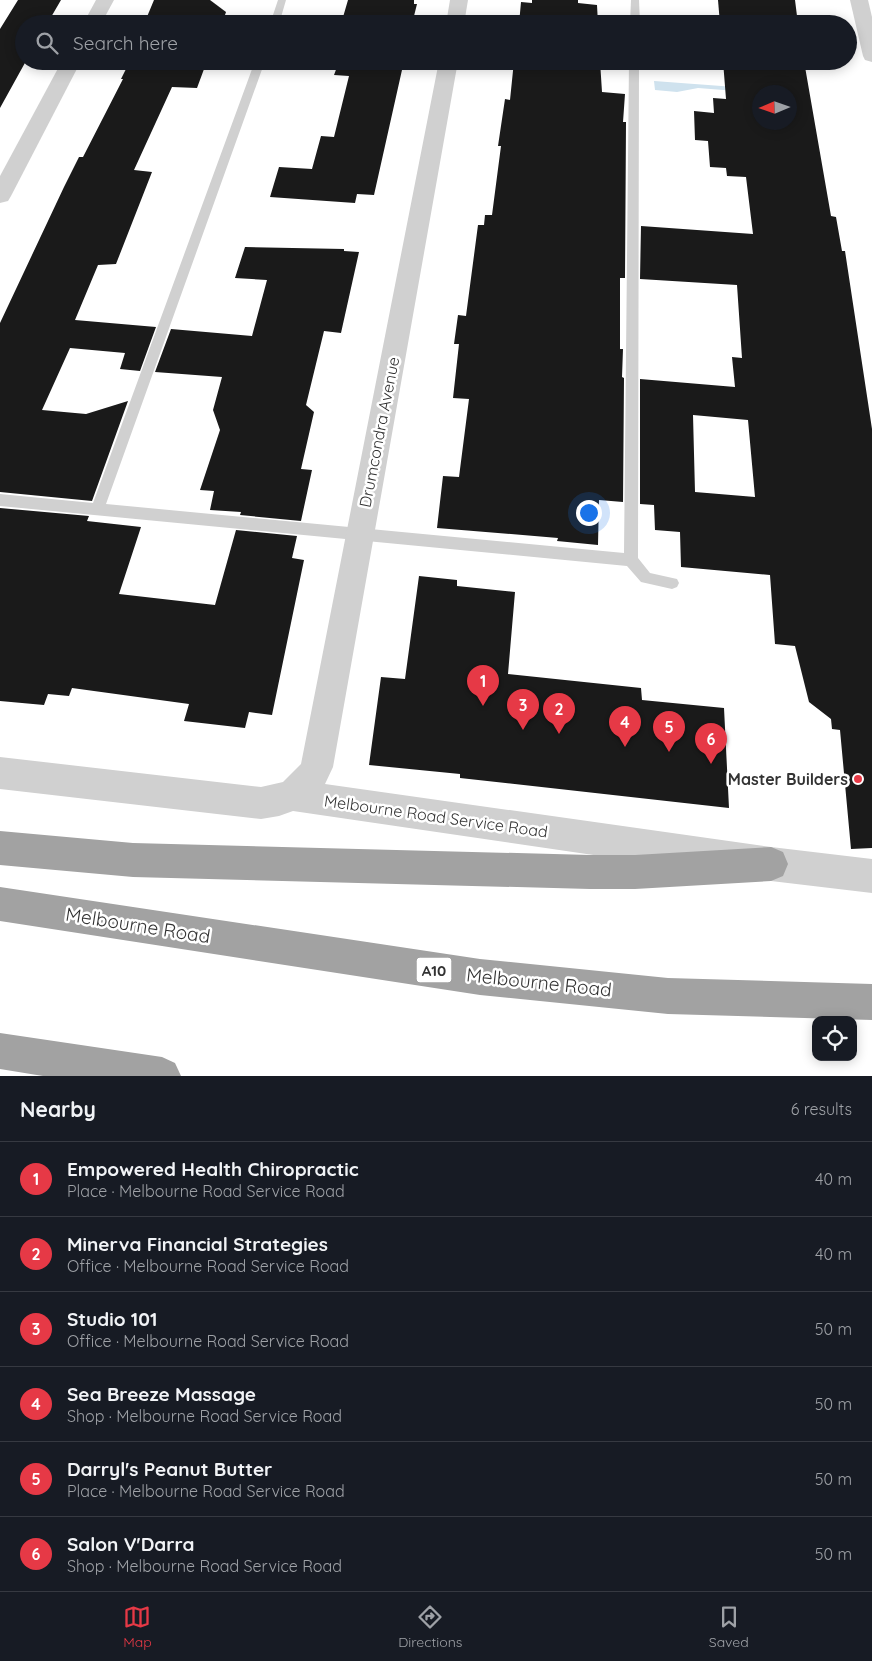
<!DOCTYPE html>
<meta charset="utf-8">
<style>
:root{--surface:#171b24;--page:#242831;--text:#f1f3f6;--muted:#9ea1a6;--line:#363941;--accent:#e63946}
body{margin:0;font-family:Quicksand,sans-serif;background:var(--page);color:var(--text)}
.controls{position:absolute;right:15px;bottom:15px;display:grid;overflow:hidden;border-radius:10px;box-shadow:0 2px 12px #0003}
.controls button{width:45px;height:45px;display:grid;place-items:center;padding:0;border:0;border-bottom:1px solid var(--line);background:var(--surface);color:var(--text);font:25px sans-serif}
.compass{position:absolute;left:752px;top:85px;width:45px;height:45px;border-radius:50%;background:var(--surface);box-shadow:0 2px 12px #0003;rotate:268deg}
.you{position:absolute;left:588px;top:512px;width:18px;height:18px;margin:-12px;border:4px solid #fff;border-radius:50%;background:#1a73e8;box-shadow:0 0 0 8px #1a73e833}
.badge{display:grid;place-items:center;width:32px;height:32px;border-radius:50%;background:var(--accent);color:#fff;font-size:16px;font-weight:700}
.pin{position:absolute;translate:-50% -41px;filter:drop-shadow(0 1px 2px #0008)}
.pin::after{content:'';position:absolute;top:26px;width:18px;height:15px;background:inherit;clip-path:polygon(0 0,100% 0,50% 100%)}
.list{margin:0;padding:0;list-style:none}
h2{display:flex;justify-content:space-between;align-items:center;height:65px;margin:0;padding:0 20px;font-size:21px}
h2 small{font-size:16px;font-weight:400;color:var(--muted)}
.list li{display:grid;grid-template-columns:32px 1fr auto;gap:15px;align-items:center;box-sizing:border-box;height:75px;padding:0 20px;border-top:1px solid var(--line)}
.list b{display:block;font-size:19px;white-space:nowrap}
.list p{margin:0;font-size:16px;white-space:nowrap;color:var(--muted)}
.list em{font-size:16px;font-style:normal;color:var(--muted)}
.icon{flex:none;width:28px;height:28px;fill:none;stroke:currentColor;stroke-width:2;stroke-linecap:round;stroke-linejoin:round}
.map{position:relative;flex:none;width:872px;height:1076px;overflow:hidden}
.search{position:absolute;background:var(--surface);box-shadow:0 2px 12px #0003;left:15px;right:15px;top:15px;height:55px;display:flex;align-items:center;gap:12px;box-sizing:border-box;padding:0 18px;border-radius:28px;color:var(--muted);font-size:19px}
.sheet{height:515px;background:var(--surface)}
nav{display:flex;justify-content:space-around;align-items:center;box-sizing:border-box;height:70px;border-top:1px solid var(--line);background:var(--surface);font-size:14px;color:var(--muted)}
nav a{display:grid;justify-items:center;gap:2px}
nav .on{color:var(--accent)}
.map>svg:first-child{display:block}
.water{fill:#cfe2ee}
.building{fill:#1a1a1a;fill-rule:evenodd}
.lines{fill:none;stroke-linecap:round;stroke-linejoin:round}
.service{fill:#d0d0d0;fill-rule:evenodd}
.minor{fill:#d0d0d0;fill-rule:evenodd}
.tertiary{fill:#d0d0d0;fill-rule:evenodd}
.trunk{fill:#a2a2a2;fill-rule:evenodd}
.poi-dot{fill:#e63946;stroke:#fff;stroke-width:2}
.labels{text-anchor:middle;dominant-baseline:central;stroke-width:5;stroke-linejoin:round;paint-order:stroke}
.shield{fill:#fff;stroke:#707070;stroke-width:1}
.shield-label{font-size:15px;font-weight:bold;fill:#333}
.street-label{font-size:16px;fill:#333;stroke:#fff}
.poi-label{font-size:16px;font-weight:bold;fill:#333;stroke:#fff;text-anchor:end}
.near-street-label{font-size:19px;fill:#333;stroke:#fff}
</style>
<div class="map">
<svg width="872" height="1076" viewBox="0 0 872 1076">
<rect width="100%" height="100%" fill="#fff"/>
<path class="water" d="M654 81 735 87 736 91 698 88 677 92 655 90Z"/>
<g class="building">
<path d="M18 0H61L47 24H24V61H26L0 108V29Z"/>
<path d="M154 0H210L226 12 222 24H144Z"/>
<path d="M348 0H414V4H417L412 24H341Z"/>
<path d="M532 0H578V3L597 5 598 24H519L521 2 532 3Z"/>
<path d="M718 0H795L798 24H720Z"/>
<path d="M130 61H207L197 88 172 87 134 170 152 172 116 264 98 265 75 320 156 327 140 371 120 369 125 353 70 348 42 410 86 414 128 401 92 501 0 492V323L64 187 79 157H83L123 79H121Z"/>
<path d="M331 61H404L374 195 357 194 355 203 270 197 279 167 312 169 321 136 334 137 349 76 334 75 337 67H330Z"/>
<path d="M514 61H600L602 92 625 94 623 122H626L625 278H620V349H623L622 377 624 378 623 502 599 500 598 545 557 541 558 538 437 528 443 476 459 477 469 399 453 398 459 344H454L458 315 466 316 478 225H484L485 215H492L501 146H498L505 99 510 100Z"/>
<path d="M723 61H804L831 216 836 217 842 251H845L872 429V848L851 849 840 730 832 729 831 719 809 702 795 646 775 644 770 575 681 567 680 532 655 530 654 505 640 504V379L735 387 732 357 742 358 737 285 640 279 641 226 753 234 746 177 727 176 726 168 710 167 708 141 695 140 694 111 714 113 713 98 726 99ZM760 92H790V122H760ZM693 415 748 420 755 497 695 492Z"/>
<path d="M245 247 344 249V251L359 252 341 333 324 331 306 405 314 412 301 469 312 470 301 521 240 515 241 512 210 510 214 491 200 490 220 430 213 410 222 377 155 372 171 329 252 336 267 280 235 278Z"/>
<path d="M0 508 89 516 87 521 141 527 119 594 215 605 236 530 297 536 292 558 304 560 272 715 249 712 245 728 184 721 189 704 72 688 69 696 48 694 44 705 0 701Z"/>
<path d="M419 576 457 580V586L515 592 508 674 641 688 642 700 724 708 729 808 460 778V774L369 765 381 677 405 679Z"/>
</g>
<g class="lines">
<g class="service">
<path d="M278 0H286L279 24H270Z"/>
<path d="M631 0H639L640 24H630Z"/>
<path d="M255 61H265L106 504 624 553 629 61H639L638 558 650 573 677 579 679 583 677 587 672 589 641 582 627 566 0 506V494L93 503Z"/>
</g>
<g class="minor">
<path d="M96 0H114L101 24H83Z"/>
<path d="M450 0H468L464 24H446Z"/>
<path d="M62 61H81L11 196 8 201 0 203V176Z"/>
<path d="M439 61H458L333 767 325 784 771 847 872 859V893L771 881 293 811 279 816 261 819 0 789V757L261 787 283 782 301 764Z"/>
</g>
<path class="tertiary" d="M850 0H868L872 17V62L865 60 863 56Z"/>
<g class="trunk">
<path d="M0 831 133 843 590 855H635L771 847 783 852 788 864 783 876 771 881 635 889H590L133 877 0 865Z"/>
<path d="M0 887 480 959 668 978 872 984V1020L668 1014 480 995 0 921Z"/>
<path d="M0 1033 162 1057 175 1063 181 1076H43L0 1069Z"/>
</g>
</g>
<circle class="poi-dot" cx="858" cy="779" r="5"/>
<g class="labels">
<rect class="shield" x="416.5" y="957.5" width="35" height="25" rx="4"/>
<g class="shield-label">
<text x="434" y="970">A10</text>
</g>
<g class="street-label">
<text transform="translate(379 432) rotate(-79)">Drumcondra Avenue</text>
<text transform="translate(436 816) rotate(8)">Melbourne Road Service Road</text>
</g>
<g class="poi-label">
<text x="848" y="779">Master Builders</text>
</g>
<g class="near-street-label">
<text transform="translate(138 925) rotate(9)">Melbourne Road</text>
<text transform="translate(539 982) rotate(6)">Melbourne Road</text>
</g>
</g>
</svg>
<div class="controls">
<button><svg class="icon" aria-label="locate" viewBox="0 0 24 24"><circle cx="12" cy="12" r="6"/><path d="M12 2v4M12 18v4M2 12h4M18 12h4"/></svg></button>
</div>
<svg class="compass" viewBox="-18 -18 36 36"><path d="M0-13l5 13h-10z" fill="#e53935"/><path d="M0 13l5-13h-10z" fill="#9ea1a6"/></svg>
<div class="you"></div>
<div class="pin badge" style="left:483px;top:706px">1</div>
<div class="pin badge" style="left:559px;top:734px">2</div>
<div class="pin badge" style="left:523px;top:730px">3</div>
<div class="pin badge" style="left:625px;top:747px">4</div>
<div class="pin badge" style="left:669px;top:752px">5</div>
<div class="pin badge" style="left:711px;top:764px">6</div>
<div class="search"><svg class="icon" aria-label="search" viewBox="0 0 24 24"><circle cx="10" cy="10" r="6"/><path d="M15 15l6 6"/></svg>Search here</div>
</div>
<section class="sheet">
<h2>Nearby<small>6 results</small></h2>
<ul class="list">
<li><span class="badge">1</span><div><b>Empowered Health Chiropractic</b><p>Place · Melbourne Road Service Road</p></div><em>40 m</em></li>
<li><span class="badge">2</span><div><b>Minerva Financial Strategies</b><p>Office · Melbourne Road Service Road</p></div><em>40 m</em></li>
<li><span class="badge">3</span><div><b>Studio 101</b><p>Office · Melbourne Road Service Road</p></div><em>50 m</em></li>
<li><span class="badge">4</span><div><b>Sea Breeze Massage</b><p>Shop · Melbourne Road Service Road</p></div><em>50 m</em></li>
<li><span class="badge">5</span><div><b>Darryl's Peanut Butter</b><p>Place · Melbourne Road Service Road</p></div><em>50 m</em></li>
<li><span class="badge">6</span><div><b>Salon V'Darra</b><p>Shop · Melbourne Road Service Road</p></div><em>50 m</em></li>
</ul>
</section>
<nav>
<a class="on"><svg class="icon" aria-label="map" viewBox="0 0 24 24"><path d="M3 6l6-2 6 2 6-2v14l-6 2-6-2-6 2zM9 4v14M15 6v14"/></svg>Map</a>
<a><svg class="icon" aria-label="directions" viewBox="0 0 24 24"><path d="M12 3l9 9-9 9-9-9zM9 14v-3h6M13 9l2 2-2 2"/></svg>Directions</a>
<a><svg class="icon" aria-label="saved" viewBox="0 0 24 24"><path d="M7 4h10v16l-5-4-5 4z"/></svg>Saved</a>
</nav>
